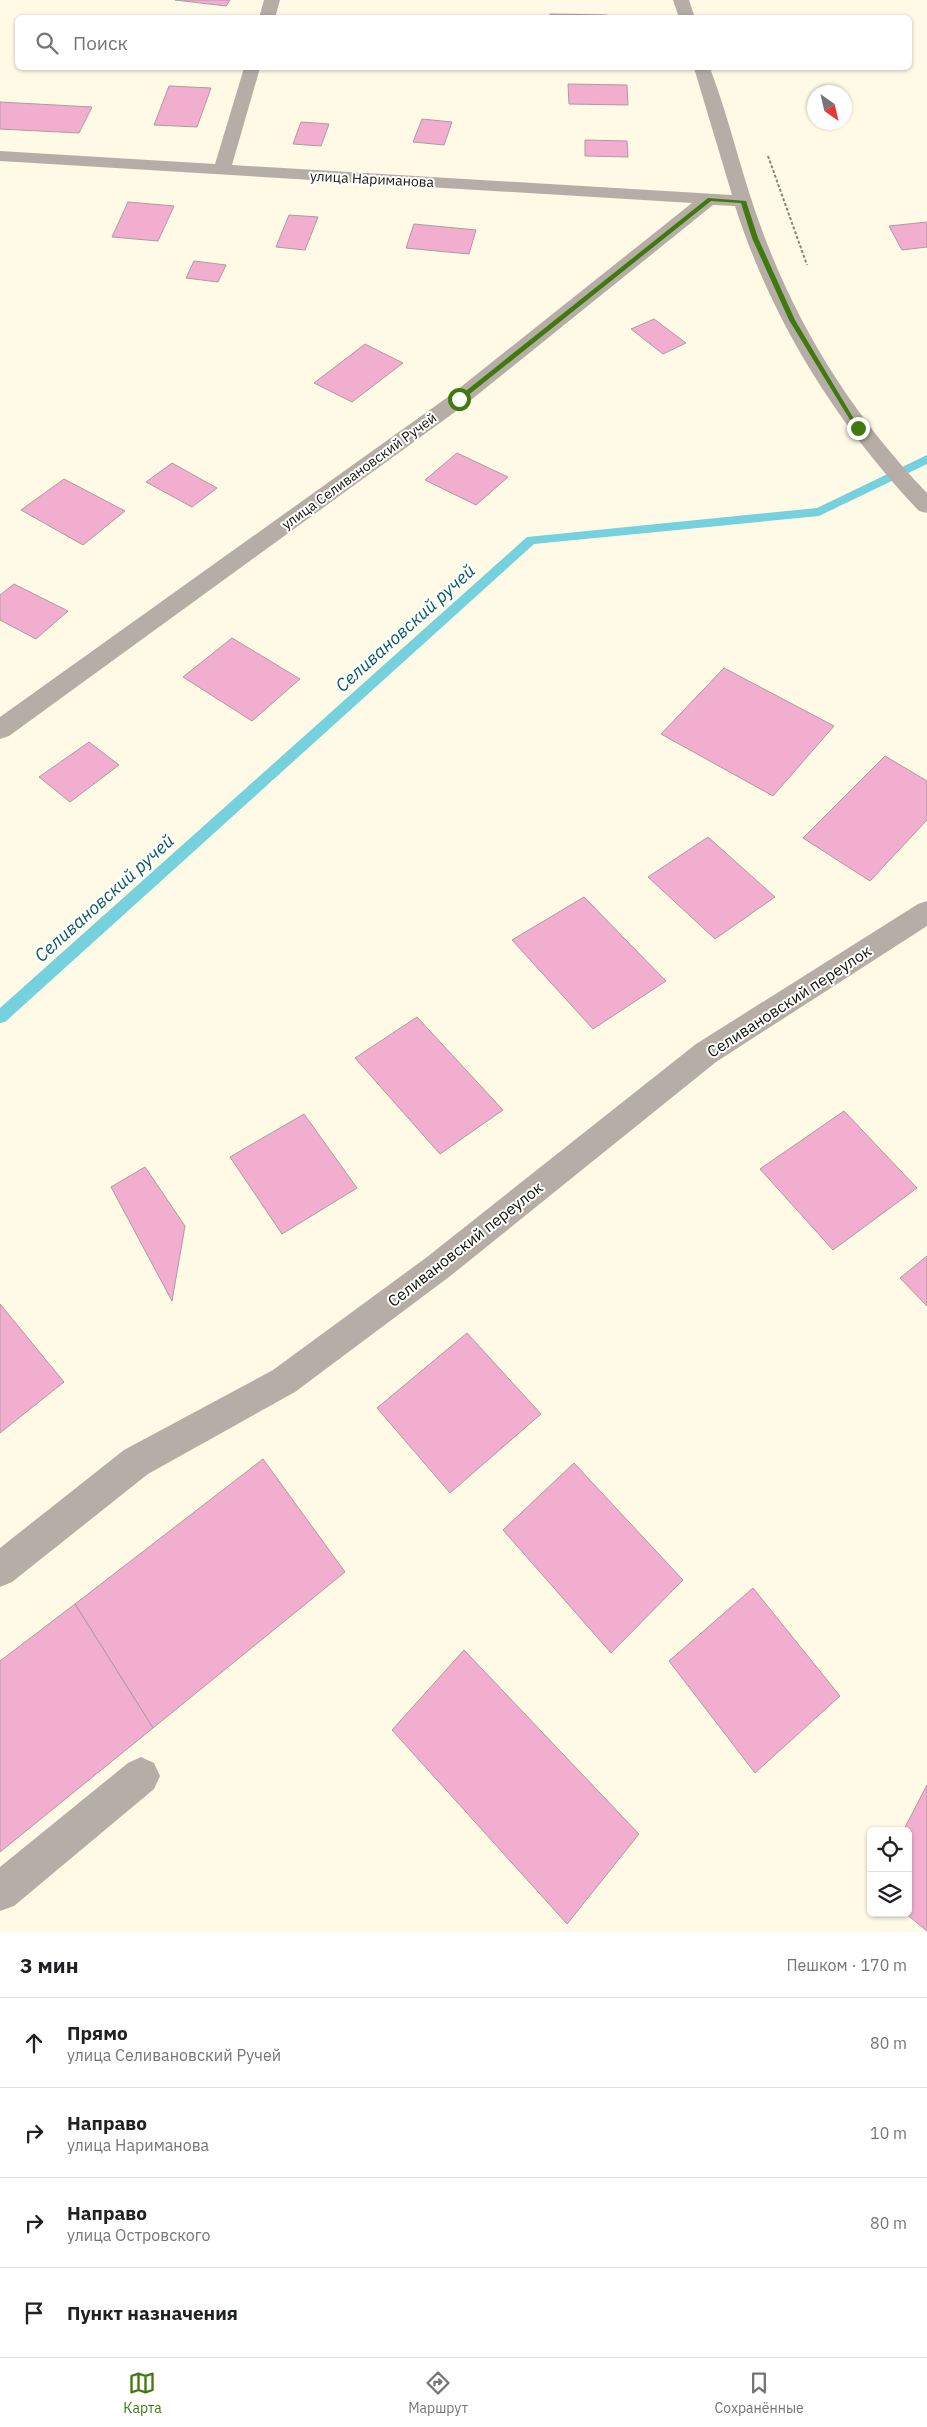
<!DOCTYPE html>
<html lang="ru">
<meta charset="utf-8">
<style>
:root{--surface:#fff;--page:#f2f2f2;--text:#202124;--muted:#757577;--line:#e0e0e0;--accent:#3f790f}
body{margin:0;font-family:"IBM Plex Sans",sans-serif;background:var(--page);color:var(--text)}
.controls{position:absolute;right:15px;bottom:15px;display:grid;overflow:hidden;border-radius:8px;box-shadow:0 1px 4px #0004}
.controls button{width:45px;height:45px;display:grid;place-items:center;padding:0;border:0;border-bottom:1px solid var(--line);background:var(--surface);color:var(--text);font:25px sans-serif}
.compass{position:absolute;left:807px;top:85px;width:45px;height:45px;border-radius:50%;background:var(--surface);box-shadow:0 1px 4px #0004;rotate:146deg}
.stop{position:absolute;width:15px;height:15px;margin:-11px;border:4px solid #3f790f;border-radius:50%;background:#fff}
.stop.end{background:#3f790f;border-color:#fff;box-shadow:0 1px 5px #0008}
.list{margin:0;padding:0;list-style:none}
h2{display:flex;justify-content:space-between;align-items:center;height:65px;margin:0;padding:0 20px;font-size:21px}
h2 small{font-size:16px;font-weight:400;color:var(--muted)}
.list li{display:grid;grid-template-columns:32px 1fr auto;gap:15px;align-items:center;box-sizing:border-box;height:90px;padding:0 20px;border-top:1px solid var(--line)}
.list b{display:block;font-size:19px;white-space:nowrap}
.list p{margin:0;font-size:16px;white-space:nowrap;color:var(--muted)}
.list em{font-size:16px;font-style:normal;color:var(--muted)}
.icon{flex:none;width:28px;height:28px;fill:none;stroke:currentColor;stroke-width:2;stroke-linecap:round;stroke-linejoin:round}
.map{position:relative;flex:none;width:927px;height:1932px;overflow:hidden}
.search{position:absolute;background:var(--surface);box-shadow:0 1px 4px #0004;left:15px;right:15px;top:15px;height:55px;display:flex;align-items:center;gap:12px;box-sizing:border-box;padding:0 18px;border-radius:8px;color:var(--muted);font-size:19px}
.sheet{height:425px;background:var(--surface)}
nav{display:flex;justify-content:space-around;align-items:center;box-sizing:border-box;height:70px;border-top:1px solid var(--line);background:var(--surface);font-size:14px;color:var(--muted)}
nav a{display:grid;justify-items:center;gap:2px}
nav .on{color:var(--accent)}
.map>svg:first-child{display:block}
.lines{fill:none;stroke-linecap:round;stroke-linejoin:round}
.stream{fill:#75d1de;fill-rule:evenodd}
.building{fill:#f2aece;stroke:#b199a3}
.path{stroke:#8a8778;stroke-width:2;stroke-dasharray:3 2;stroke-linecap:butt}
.minor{fill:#b6aea6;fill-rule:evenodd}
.route{fill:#3f790f}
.labels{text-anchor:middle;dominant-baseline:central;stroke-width:4;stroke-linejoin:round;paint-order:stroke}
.far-street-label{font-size:14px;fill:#131209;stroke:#fff}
.street-label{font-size:16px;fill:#131209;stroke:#fff}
.water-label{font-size:18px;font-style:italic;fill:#065963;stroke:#fff}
</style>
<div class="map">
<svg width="927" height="1932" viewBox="0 0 927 1932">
<rect width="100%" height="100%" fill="#fefae6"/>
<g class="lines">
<path class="stream" d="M927 455V464L819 516 534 544 5 1022 0 1023V1008L527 537 817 508Z"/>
</g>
<g class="building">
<path d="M175 0H230L226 6Z"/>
<path d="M550 14 607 15V18H550Z"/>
<path d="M568 84 627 85 628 105 569 104Z"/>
<path d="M169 86 211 88 197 127 154 125Z"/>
<path d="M0 102 92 107 79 133 0 129Z"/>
<path d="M422 119 452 122 444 145 413 142Z"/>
<path d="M301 122 329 124 321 146 293 144Z"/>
<path d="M585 140 627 141 628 157 585 156Z"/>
<path d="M128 202 174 206 158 241 112 237Z"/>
<path d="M289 215 318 217 305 250 276 247Z"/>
<path d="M927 222V247L902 250 889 226Z"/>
<path d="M414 224 476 230 469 254 406 248Z"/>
<path d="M194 261 226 265 218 282 186 278Z"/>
<path d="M654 319 686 343 663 354 631 329Z"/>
<path d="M365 344 403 363 352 402 314 383Z"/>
<path d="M457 453 508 477 476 505 425 480Z"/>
<path d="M172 463 217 488 192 507 146 482Z"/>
<path d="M64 479 125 511 83 545 21 510Z"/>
<path d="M14 584 68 611 36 639 0 620V595Z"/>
<path d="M232 638 300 679 252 721 183 677Z"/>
<path d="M724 668 834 726 773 796 661 734Z"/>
<path d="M89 742 119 765 70 802 39 777Z"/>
<path d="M885 756 927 781V820L870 881 803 838Z"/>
<path d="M708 837 775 897 715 939 648 877Z"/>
<path d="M584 897 666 981 593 1029 512 940Z"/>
<path d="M417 1017 503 1110 440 1154 355 1058Z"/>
<path d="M844 1111 917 1188 833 1250 760 1169Z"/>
<path d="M304 1114 357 1188 282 1234 230 1157Z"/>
<path d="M145 1167 185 1226 172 1301 111 1187Z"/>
<path d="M927 1256V1306L900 1278Z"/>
<path d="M0 1304 64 1382 0 1433Z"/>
<path d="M467 1333 541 1414 450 1493 377 1408Z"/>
<path d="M263 1459 345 1572 153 1728 75 1604Z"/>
<path d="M574 1463 683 1580 611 1653 503 1530Z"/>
<path d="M753 1588 840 1696 755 1773 669 1661Z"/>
<path d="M75 1604 153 1728 0 1852V1661Z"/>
<path d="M464 1650 639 1834 567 1924 392 1730Z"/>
<path d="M927 1785V1931L905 1913H908V1831H903Z"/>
</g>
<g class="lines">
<path class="path" d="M768 156 807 265"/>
<g class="minor">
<path d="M264 0H280L275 18H259Z"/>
<path d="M673 0H689L695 18H679Z"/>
<path d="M244 68H260L232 165 732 195 694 68H710C731 123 743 182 765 238 801 333 856 419 927 493V513L919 511C836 423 772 321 735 206L713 205 466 404 9 736 0 739V717L452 394 692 203 0 161V151L215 164Z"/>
<path d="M927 901V926L716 1062 449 1277 295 1392 148 1474 12 1582 0 1587V1548L124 1450 273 1370 427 1257 696 1044 918 904Z"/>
<path d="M141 1757 154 1763 160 1776 154 1789 14 1906 0 1911V1867L128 1763Z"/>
</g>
</g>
<path class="route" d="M708 198 746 201 758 238 795 320 860 429 855 428 789 320 752 238 741 203 711 201 461 401H457V398Z"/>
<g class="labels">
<g class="far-street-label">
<text transform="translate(372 179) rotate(3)">улица Нариманова</text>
<text transform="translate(359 471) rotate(-36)">улица Селивановский Ручей</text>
</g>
<g class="street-label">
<text transform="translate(789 1001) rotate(-33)">Селивановский переулок</text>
<text transform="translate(465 1244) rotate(-38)">Селивановский переулок</text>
</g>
<g class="water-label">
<text transform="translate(405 628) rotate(-42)">Селивановский ручей</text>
<text transform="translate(104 898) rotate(-42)">Селивановский ручей</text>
</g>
</g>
</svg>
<div class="controls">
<button><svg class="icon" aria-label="locate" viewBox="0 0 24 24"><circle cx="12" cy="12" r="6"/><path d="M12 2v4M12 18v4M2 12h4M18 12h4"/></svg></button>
<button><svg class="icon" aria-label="layers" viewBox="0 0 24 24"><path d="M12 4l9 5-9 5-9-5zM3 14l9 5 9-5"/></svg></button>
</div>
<svg class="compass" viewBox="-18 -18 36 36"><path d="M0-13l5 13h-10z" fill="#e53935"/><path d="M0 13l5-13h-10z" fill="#757577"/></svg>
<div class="stop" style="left:459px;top:399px"></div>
<div class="stop end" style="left:858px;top:428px"></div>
<div class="search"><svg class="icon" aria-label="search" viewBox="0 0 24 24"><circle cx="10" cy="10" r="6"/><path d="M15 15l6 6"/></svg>Поиск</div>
</div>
<section class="sheet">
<h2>3 мин<small>Пешком · 170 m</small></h2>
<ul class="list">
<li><svg class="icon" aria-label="ahead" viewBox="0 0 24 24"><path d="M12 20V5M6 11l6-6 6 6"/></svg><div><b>Прямо</b><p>улица Селивановский Ручей</p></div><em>80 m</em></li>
<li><svg class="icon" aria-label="right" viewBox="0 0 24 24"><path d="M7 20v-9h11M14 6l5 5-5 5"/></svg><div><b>Направо</b><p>улица Нариманова</p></div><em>10 m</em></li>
<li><svg class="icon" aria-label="right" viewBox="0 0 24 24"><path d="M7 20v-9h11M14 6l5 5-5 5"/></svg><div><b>Направо</b><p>улица Островского</p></div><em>80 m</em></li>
<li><svg class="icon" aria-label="arrive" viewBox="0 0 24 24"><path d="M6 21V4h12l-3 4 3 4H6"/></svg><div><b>Пункт назначения</b></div></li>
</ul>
</section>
<nav>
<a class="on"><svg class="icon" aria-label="map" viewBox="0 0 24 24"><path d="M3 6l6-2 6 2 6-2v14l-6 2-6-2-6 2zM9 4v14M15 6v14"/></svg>Карта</a>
<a><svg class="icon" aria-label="directions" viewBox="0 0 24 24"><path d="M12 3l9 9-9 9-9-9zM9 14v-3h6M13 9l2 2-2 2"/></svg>Маршрут</a>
<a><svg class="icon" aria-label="saved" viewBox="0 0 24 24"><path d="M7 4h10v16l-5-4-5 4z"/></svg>Сохранённые</a>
</nav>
